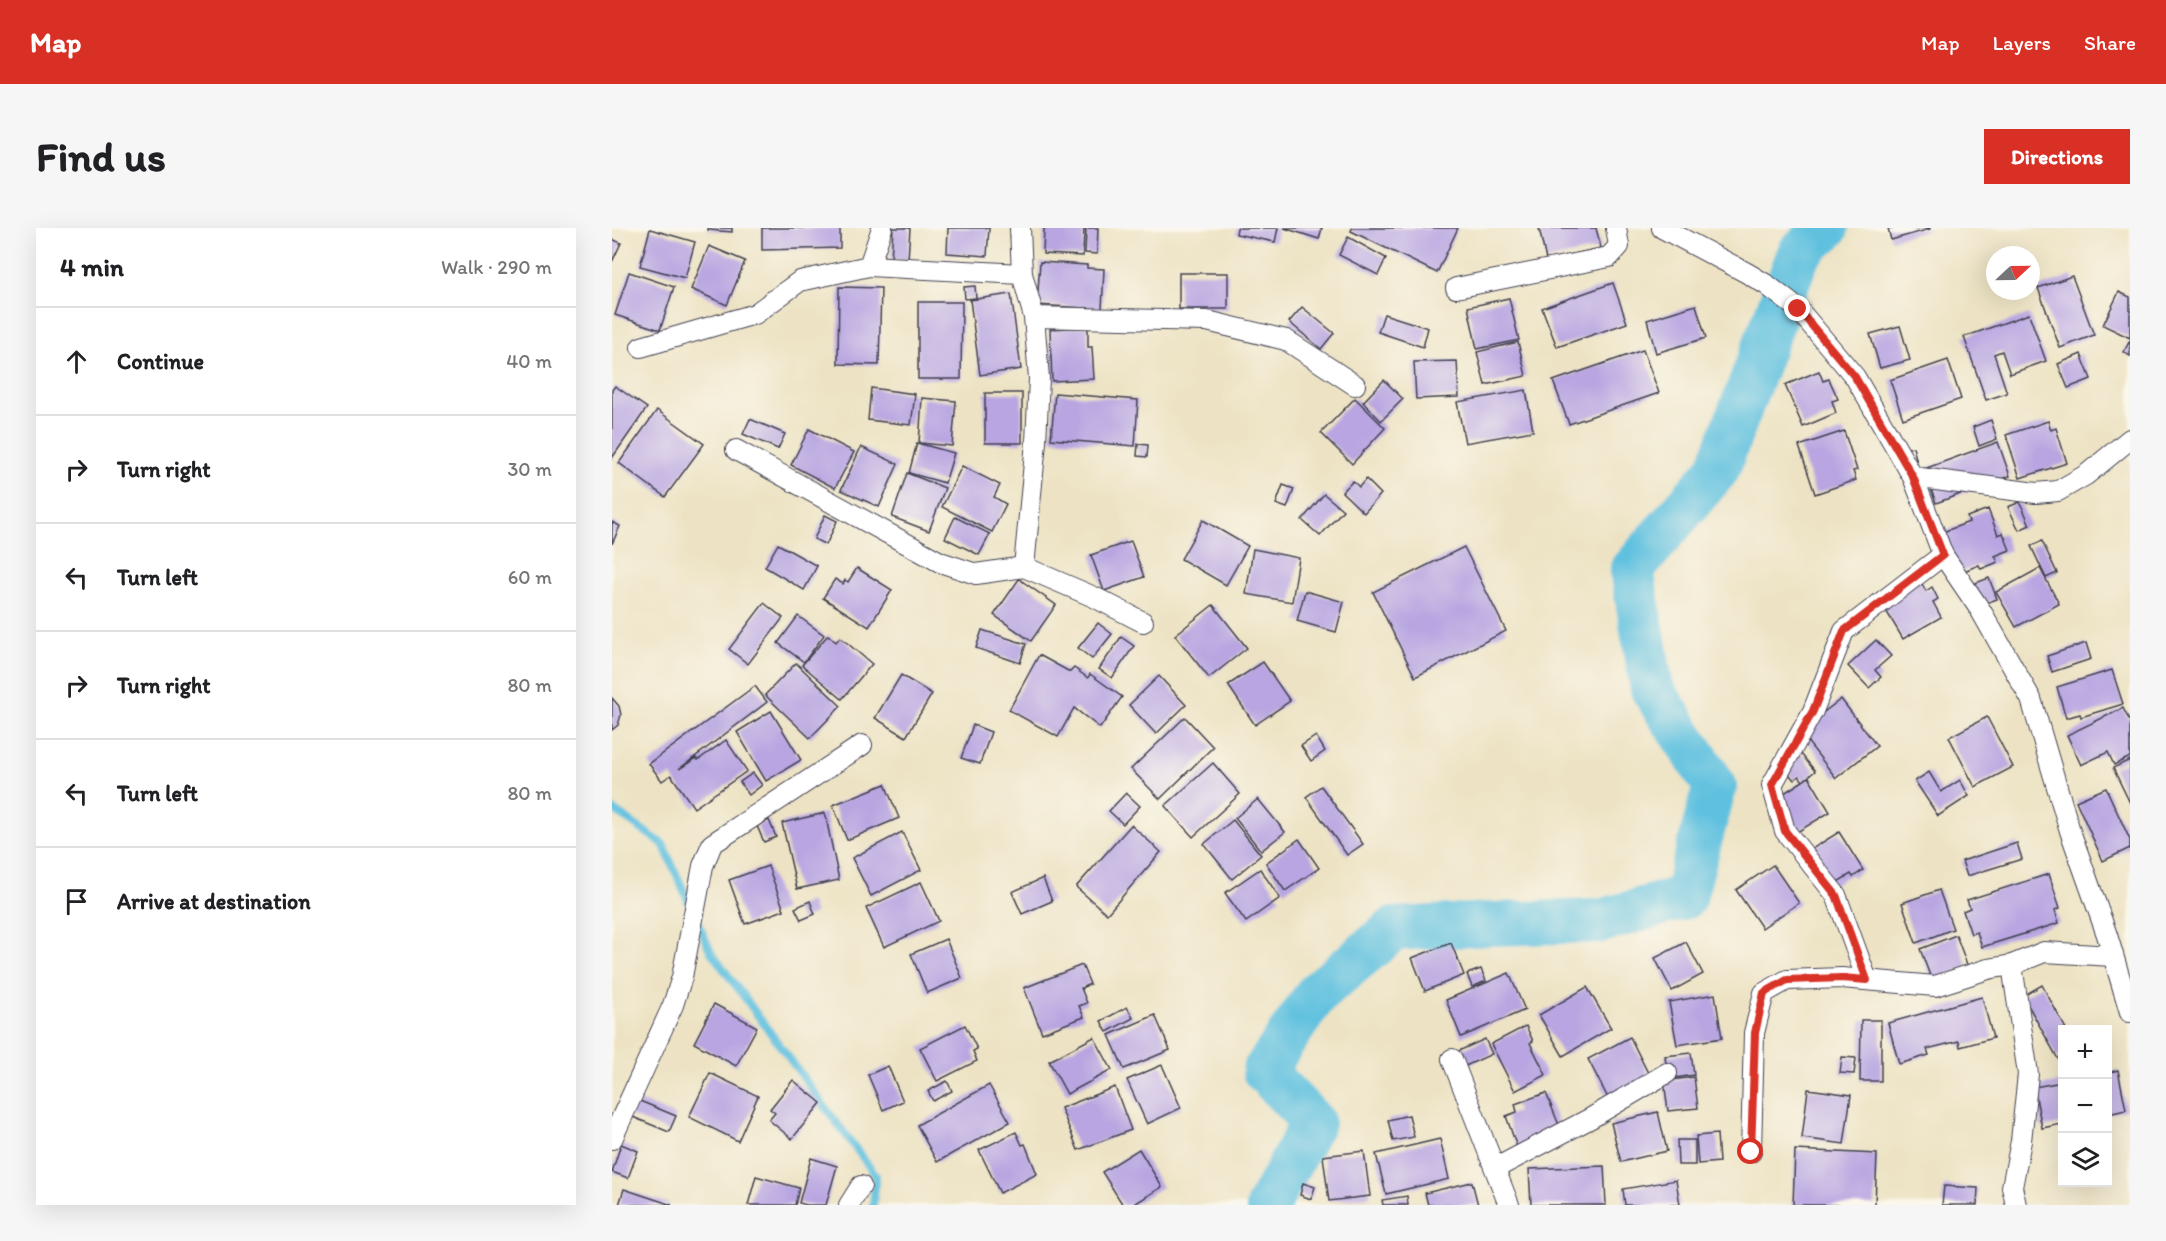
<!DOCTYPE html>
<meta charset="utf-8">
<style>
:root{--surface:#fff;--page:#f6f6f6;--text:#202124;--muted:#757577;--line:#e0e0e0;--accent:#d93025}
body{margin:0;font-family:Itim,sans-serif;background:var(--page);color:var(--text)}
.controls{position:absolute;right:18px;bottom:18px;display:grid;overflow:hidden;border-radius:0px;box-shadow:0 6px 24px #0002}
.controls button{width:54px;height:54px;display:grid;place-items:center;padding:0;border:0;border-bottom:2px solid var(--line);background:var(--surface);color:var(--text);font:30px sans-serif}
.compass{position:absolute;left:1374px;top:18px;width:54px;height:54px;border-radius:50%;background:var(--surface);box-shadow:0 6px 24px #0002;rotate:68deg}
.stop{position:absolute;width:18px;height:18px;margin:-14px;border:4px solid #d93025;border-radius:50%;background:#fff}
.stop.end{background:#d93025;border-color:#fff;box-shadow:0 2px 6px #0008}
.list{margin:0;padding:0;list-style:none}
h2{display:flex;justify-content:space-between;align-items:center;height:78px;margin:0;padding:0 24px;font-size:26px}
h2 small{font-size:20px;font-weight:400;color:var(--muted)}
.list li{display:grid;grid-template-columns:39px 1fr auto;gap:18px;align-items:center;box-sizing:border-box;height:108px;padding:0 24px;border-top:2px solid var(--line)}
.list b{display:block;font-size:22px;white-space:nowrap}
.list em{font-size:20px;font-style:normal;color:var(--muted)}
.icon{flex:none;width:33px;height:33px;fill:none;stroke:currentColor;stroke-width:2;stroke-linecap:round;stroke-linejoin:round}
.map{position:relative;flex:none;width:1518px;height:977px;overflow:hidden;border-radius:0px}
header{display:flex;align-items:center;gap:36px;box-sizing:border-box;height:84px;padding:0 30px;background:var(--accent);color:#fff}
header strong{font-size:28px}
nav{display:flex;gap:33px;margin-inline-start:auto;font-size:21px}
.intro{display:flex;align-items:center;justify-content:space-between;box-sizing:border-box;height:144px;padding:0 36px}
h1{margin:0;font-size:42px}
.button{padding:15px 27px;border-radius:0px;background:var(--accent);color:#fff;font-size:21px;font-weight:700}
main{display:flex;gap:36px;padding:0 36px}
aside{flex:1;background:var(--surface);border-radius:0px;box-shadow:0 6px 24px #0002}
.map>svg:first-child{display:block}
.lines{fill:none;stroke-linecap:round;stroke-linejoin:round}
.stream{stroke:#61c1df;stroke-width:8}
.river{stroke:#61c1df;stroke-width:44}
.building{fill:#b8a5e1}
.minor-casing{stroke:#403f50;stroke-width:22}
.minor{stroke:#fff;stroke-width:20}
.route{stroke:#d93025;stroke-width:8}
</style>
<header>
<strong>Map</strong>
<nav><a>Map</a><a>Layers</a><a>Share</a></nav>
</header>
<div class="intro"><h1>Find us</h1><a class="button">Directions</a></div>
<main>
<aside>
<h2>4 min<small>Walk · 290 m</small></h2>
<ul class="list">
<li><svg class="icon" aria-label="ahead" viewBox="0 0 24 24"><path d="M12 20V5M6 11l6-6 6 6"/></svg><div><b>Continue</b></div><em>40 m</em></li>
<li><svg class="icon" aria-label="right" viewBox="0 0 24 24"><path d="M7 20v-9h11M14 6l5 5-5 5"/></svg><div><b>Turn right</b></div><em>30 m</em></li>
<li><svg class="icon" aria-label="left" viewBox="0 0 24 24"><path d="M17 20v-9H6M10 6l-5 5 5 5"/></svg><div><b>Turn left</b></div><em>60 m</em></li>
<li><svg class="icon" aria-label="right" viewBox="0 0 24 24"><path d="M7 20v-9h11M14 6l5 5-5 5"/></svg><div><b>Turn right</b></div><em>80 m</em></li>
<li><svg class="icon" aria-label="left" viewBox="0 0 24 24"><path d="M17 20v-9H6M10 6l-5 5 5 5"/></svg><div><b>Turn left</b></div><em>80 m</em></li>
<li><svg class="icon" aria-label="arrive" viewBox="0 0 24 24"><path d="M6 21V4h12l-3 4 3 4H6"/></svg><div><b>Arrive at destination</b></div></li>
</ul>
</aside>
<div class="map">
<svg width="1518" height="977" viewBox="0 0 1518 977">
<rect width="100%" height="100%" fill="#fbf7ec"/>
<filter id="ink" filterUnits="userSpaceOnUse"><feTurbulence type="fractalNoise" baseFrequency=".0167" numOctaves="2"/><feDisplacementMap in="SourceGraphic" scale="12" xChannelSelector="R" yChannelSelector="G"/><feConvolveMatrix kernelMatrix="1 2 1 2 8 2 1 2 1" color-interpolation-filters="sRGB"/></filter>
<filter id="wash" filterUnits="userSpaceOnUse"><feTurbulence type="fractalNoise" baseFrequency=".008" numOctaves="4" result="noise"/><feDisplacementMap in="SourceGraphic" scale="24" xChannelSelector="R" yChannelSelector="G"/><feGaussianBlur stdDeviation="1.35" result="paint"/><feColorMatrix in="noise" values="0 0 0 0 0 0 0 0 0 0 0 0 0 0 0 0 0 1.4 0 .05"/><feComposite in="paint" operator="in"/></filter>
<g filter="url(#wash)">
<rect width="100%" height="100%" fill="#ede3c4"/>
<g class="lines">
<g class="stream">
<path d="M0 581 51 616 79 679"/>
<path d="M85 693 99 724 264 948 261 977"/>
</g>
<path class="river" d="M656 977 701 894 652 843 705 765 782 701 878 696 989 693 1073 669 1103 558 1040 461 1020 342 1106 241 1187 25 1215 0"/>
</g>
<g id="blocks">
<g class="building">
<path d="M96 0H120V4L96 2Z"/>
<path d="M150 0H228V20L150 22Z"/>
<path d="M281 0H298L296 32 279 31Z"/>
<path d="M336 0H377L375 28 335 25Z"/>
<path d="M432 0H472L471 28 431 26Z"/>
<path d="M474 0H486L485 26 473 25Z"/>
<path d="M625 0H666L663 14 624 6Z"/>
<path d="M672 0H710L707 11Z"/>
<path d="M740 0H846L825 45 739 3Z"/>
<path d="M927 0H984L989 20 934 32Z"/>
<path d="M1276 0H1318V1L1279 12Z"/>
<path d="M38 1 83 14 73 50 28 38Z"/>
<path d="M736 9 774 30 766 47 727 27Z"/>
<path d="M0 11 9 15 0 34Z"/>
<path d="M97 18 133 33 115 77 79 61Z"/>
<path d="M428 34 475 37V40L492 41 490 81 425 77Z"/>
<path d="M17 44 62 59 48 102 3 87Z"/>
<rect x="567" y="45" width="49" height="36"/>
<path d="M1460 48 1482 107 1448 120 1426 60Z"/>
<path d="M1001 55 1015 95 945 119 930 80Z"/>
<path d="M363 58 364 70 353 71 352 59Z"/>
<path d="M227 59 269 60 267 137 226 136Z"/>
<path d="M1507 64 1518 69V110L1491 97Z"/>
<path d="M399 66 409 141 368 147 358 72Z"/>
<path d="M897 70 907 112 865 121 856 79Z"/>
<path d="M306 74H350L349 151H306Z"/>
<path d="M1084 77 1094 110 1044 125 1035 92Z"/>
<path d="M690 79 722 105 709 121 677 94Z"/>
<path d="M772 86 816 100 811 119 766 104Z"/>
<path d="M1417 86 1434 133 1398 146 1390 123 1382 126 1395 165 1374 172 1352 109Z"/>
<path d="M1288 98 1298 132 1268 140 1258 106Z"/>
<path d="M476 99V119H480L482 151 440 153 438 101Z"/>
<path d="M1518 112V128L1512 124Z"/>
<path d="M906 114 914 148 873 157 865 124Z"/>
<path d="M1031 122 1047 165 957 196 941 153Z"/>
<path d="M1469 126 1479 151 1456 160 1446 136Z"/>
<path d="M1336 132 1349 171 1291 191 1278 152Z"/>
<path d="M845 133 847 169 804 171 802 134Z"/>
<path d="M1207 143 1211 153 1217 151 1226 171 1220 173 1224 185 1191 199 1173 157Z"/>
<path d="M772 152 791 171 769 193 751 174Z"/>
<path d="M3 158 35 180 0 230V162Z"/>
<path d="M259 160 303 166 299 197 256 192Z"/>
<path d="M914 162 921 203 853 215 845 174Z"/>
<rect x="373" y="165" width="37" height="50"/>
<path d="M443 165 526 172 523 218 439 211Z"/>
<path d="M310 170 344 173 340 218 307 215Z"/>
<path d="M743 170 773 200 740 236 709 205Z"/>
<path d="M45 182 92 216 53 269 7 235Z"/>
<path d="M138 191 173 206 166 221 131 206Z"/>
<path d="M1379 192 1385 211 1367 218 1361 199Z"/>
<path d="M1436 193 1439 202 1444 200 1455 235 1408 250 1394 207Z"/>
<path d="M197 201 242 224 223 260 179 237Z"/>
<path d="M1232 203 1245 242 1241 243 1244 252 1203 266 1187 218Z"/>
<path d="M1386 214 1398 248 1324 275 1312 241Z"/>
<path d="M305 215 342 225 333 255 297 245Z"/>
<path d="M526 216 536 217 535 229 525 228Z"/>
<path d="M249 219 286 236 267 279 229 262Z"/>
<path d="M1301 219 1305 235 1289 238 1285 223Z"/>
<path d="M350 238 388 257 382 269 394 276 380 304 330 279Z"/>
<path d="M295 245 333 260 317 303 280 289Z"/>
<path d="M754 251 769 266 752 285 730 264 741 253 747 259Z"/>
<path d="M671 257 682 261 675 280 664 276Z"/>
<path d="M712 266 731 282 708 308 690 292Z"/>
<path d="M1408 274 1418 297 1407 302 1396 279Z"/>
<path d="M1376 281 1386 307 1391 305 1398 322 1383 328 1386 334 1369 341 1367 337 1347 345 1331 304 1357 294 1355 289Z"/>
<path d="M213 287 225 293 214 317 202 311Z"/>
<path d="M343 289 378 306 367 327 333 310Z"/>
<path d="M591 292 636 318 614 357 569 331Z"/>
<path d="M0 294 8 298 0 316Z"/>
<path d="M519 313 532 349 492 363 479 327Z"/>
<path d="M1430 313 1445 345 1434 350 1419 318Z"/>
<path d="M166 316 205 338 192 362 153 339Z"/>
<path d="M852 319 894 403 803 449 761 364Z"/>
<path d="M641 321 687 330 680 374 634 366Z"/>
<path d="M245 340 280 362 257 399 211 370 223 351 231 356 233 352 236 354Z"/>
<path d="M1428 340 1447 376 1404 399 1384 364Z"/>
<path d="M1306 349 1314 363 1320 359 1326 371 1321 374 1329 389 1291 411 1270 376Z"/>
<path d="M1377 350 1385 371 1363 379 1356 358Z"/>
<path d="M407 351 444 377 419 413 382 387Z"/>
<path d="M693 363 732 374 724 404 685 393Z"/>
<path d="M152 375 171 390 136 436 117 421Z"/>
<path d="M601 377 635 420 597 450 563 407Z"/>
<path d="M186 388 212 407 192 434 166 415Z"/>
<path d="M486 395 500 406 480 431 466 420Z"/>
<path d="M370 402 414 416 408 435 364 420Z"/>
<path d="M216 407 224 414 228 409 260 436 230 471 190 437Z"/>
<path d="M509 409 522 418 500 450 487 441Z"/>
<path d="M1264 412 1279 428 1263 442 1269 449 1257 460 1236 438Z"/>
<path d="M1474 415 1479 431 1440 444 1435 428Z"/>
<path d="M427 427 458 444 462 440 476 450 478 446 510 469 488 500 462 480 446 509 397 482Z"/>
<path d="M651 434 678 473 643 497 616 457Z"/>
<path d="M184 435 229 478 198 510 153 467Z"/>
<path d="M1500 442 1511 476 1469 489 1468 486 1454 490 1445 459Z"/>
<path d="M289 447 320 466 294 509 263 490Z"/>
<path d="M547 448 574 477 544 506 517 477Z"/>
<path d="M143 458 155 474 67 541 84 530 86 532 114 512 135 543 82 580 59 547 50 553 37 536Z"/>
<path d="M0 470 7 478 9 487 6 497 0 502Z"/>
<path d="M1229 471 1265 518 1224 550 1187 503Z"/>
<path d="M1511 480 1518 494V529L1502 537 1496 524 1469 537 1455 507Z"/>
<path d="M159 483 189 532 154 553 125 504Z"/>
<path d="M573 489 601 519 548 571 519 541Z"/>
<path d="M1375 489 1401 539 1363 559 1337 509Z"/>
<path d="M361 497 379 504 368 536 349 530Z"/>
<path d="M704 508 713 523 699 533 689 518Z"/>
<path d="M1180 515 1203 543 1191 553 1197 549 1218 584 1182 606 1161 572 1191 553 1187 548 1182 552 1172 540Z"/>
<path d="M1518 532V575L1501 540Z"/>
<path d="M601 535 628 566 581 609 553 578Z"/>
<path d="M1317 544 1329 564 1348 552 1357 568 1326 588 1303 553Z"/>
<path d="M141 545 150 557 137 567 128 554Z"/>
<path d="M273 556 287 590 235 612 221 577Z"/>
<path d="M709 558 751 616 735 627 694 569Z"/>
<path d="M1494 560 1518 612V620L1491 633 1464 573Z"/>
<path d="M514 565 528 578 511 596 497 583Z"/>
<path d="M646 571 673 604 649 623 623 590Z"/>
<path d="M213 585 227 652 185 661 170 595Z"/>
<path d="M157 592 164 609 152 614 145 598Z"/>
<path d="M621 592 649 627 620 651 592 616Z"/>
<path d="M519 597 549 624 495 686 464 659Z"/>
<path d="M290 604 309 642 259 668 240 630Z"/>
<path d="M1227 604 1251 642 1241 649 1239 646 1212 662 1190 627Z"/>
<path d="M687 611 707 640 673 663 654 635Z"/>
<path d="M1405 615 1410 631 1355 648 1350 633Z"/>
<path d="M1161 637 1187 675 1150 700 1124 662Z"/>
<path d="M156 638 172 682 133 696 117 652Z"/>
<path d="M648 641 668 670 634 694 613 665Z"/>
<path d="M1437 646 1448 680 1443 682 1447 695 1370 719 1365 704 1359 706 1351 683 1358 680 1355 672Z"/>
<path d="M431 650 440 673 410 686 400 664Z"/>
<path d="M309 654 327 693 272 719 254 680Z"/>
<path d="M1327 662 1341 701 1304 715 1290 675Z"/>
<path d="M198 673 203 686 189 692 183 680Z"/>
<path d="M1344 707 1356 739 1320 753 1308 721Z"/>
<path d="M334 711 350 750 315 765 299 726Z"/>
<path d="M1074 714 1091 746 1060 763 1043 730Z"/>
<path d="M839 715 852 747 813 763 800 730Z"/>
<path d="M470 737 478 756 469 760 475 775 467 778 472 789 430 805 412 760Z"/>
<path d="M869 741 874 753 860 759 855 746Z"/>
<path d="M897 745 913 782 849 809 834 772Z"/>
<path d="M1430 757 1454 801H1450V829L1446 831 1411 768Z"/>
<path d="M975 759 999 800 951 828 927 787Z"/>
<path d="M1103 766 1110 810 1065 817 1057 774Z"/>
<path d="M1370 769 1381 810 1348 819 1347 813 1315 821 1317 827 1287 836 1276 795Z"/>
<path d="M102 776 145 799 124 838 82 815Z"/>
<path d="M515 779 521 790 495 804 489 793Z"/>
<path d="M543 787 558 822 512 841 497 807Z"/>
<path d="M1249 792H1269V853H1248Z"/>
<path d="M353 797 365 821 361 823 365 833 325 853 308 820Z"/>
<path d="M914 798 921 813 918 815 934 847 903 863 879 816Z"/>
<path d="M482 809 500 842 455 866 437 833Z"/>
<path d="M1018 809 1038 849 996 870 976 831Z"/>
<path d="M873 811 880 826 849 840 842 825Z"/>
<path d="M1079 825 1082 847 1056 851 1053 828Z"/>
<path d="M1230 829 1244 830 1242 846 1228 845Z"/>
<path d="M550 837 569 880 535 896 515 852Z"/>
<path d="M276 838 291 873 271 882 256 847Z"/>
<path d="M1506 842 1514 882 1496 886V845Z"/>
<path d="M98 845 146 868 126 913 77 889Z"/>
<path d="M1082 849 1086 880 1056 883 1052 853Z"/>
<path d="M181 852 209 875 180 911 157 892 163 885 158 881Z"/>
<path d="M335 853 340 863 321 873 316 863Z"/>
<path d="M1450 854V896L1430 900 1422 859Z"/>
<path d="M377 857 398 894 325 934 305 897Z"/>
<path d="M503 859 519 902 466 922 449 880Z"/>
<path d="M1196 861 1239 867 1232 916 1190 910Z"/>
<path d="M934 865 951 907 906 922 894 888 905 884 903 876Z"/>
<path d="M23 871 64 888 57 904 16 887Z"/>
<path d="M1046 884 1055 923 1009 934 999 895Z"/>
<path d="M797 887 802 909 781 913 776 892Z"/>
<path d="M404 904 410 917 413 916 425 946 388 965 367 922Z"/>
<path d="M1105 906 1107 934 1086 936 1084 908Z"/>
<path d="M828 911 837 951 774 966 764 926Z"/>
<path d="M1065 912H1083V937H1066Z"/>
<path d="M9 916 26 923 16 950 0 944Z"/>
<path d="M527 921 550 959 521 977H511L490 944Z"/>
<path d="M1183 922 1265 926 1263 977H1181Z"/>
<path d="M752 923 758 968 717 973 711 928Z"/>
<path d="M199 930 225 938 214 977H195L187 975Z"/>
<path d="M992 938 994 977H919L917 941Z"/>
<path d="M144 948 187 960 183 977H136Z"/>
<path d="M1064 952 1068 977H1013L1011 961Z"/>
<path d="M860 954 866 977H816L813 965Z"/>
<path d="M691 955 703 959 699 971 688 967Z"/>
<path d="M1332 958 1366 960 1365 977H1330Z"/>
<path d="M12 961 60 977H7Z"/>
<path d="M795 968 796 977H771L770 972Z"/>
</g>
</g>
</g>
<g filter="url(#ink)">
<use href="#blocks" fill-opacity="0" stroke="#403f50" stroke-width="1.5"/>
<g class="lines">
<defs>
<g id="minor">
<path d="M408 0 410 46"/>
<path d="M1050 0 1135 45 1155 57 1186 81 1243 149 1301 249 1331 327 1369 383 1419 471 1458 603 1495 707 1518 784"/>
<path d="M257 38 410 46 422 89 595 93 674 112 743 157"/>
<path d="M844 60 997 29 1007 18 1004 0"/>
<path d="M29 119 143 86 188 53 257 38 270 0"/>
<path d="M124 222 328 334 364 346 412 339 424 214 427 150 422 89"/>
<path d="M1301 249 1424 265 1446 263 1474 247 1518 211"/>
<path d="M412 339 482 369 531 394"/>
<path d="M1400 737 1416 846 1409 913 1400 959 1404 977"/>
<path d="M1255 752 1224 667 1173 603 1160 557 1201 483 1232 403 1331 327"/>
<path d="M840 831 897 977"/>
<path d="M0 911 61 777 70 749 91 638 100 616 250 517"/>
<path d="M1139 924 1142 805 1152 765 1175 752 1230 750 1323 758 1376 741 1400 737 1432 724 1501 728"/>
<path d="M884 940 979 890 1055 845"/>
<path d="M237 977 249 958"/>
</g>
</defs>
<use href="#minor" class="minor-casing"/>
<use href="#minor" class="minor"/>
</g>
</g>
<g class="lines" filter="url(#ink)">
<path class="route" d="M1139 924 1143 805 1152 765 1175 752 1230 750 1255 752 1224 667 1173 603 1160 557 1201 483 1232 403 1331 327 1301 249 1243 149 1186 81"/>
</g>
</svg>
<div class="controls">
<button>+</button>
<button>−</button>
<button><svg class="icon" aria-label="layers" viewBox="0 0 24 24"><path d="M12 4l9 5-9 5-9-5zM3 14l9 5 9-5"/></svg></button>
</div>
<svg class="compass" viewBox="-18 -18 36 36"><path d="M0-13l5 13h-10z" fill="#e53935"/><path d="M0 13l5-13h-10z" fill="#757577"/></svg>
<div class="stop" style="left:1139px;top:924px"></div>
<div class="stop end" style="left:1186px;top:81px"></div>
</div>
</main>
